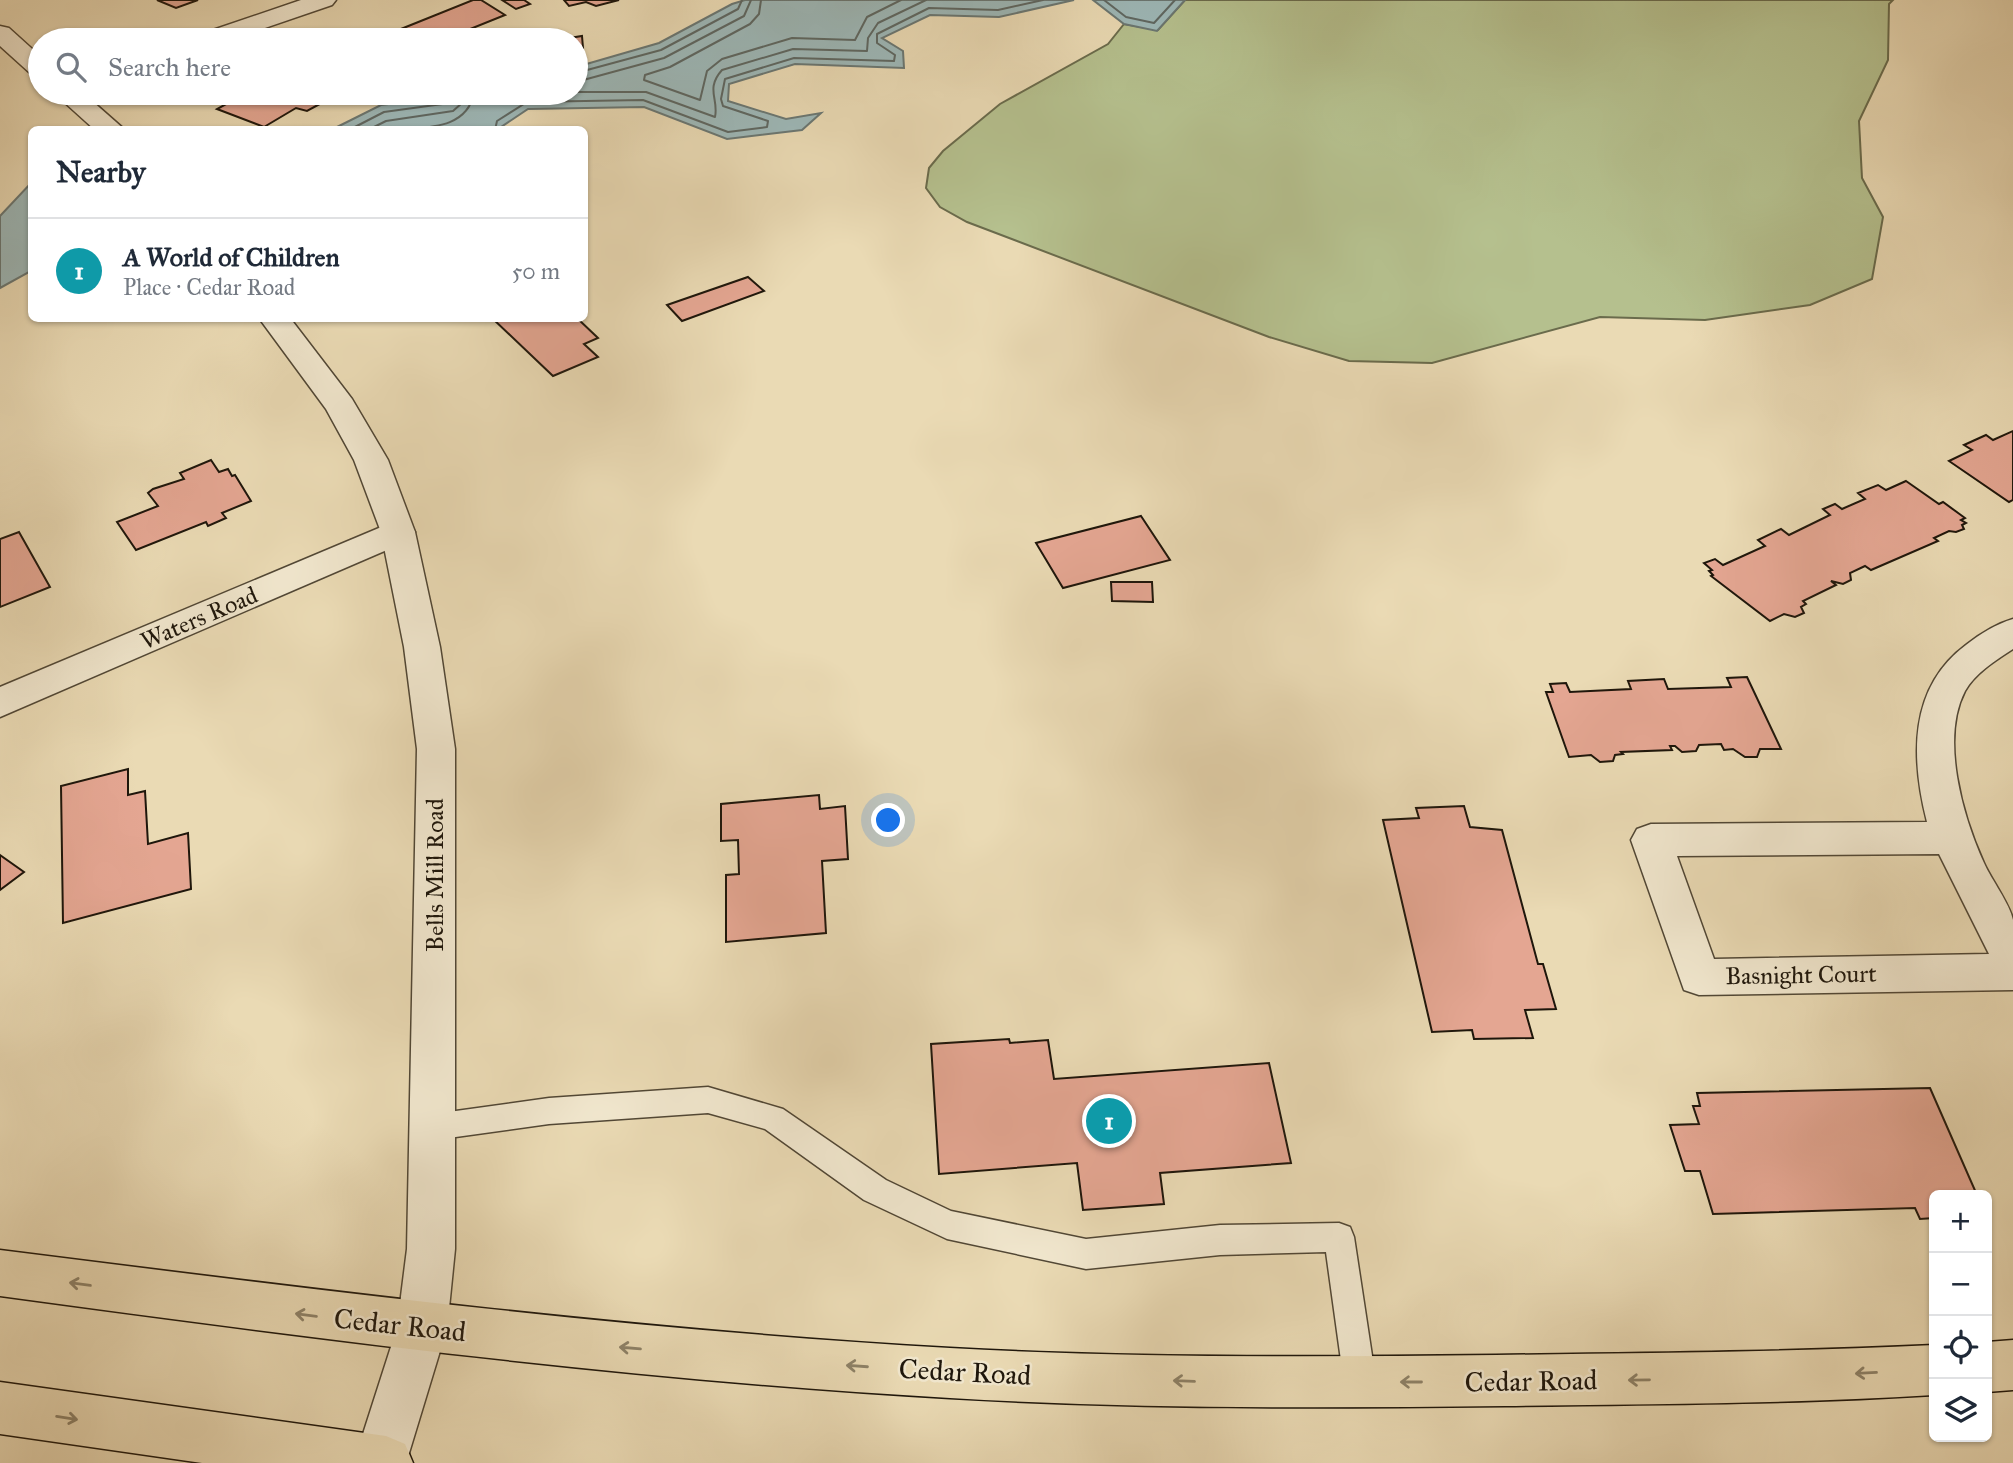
<!DOCTYPE html>
<meta charset="utf-8">
<style>
:root{--surface:#fff;--page:#f2f2f3;--text:#1f2937;--muted:#747a83;--line:#e0e1e3;--accent:#0f766e}
body{margin:0;font-family:"IM FELL Great Primer",serif;background:var(--page);color:var(--text)}
.controls{position:absolute;right:21px;bottom:21px;display:grid;overflow:hidden;border-radius:10px;box-shadow:0 2px 5px #0004}
.controls button{width:63px;height:63px;display:grid;place-items:center;padding:0;border:0;border-bottom:2px solid var(--line);background:var(--surface);color:var(--text);font:35px sans-serif}
.you{position:absolute;left:889px;top:821px;width:24px;height:24px;margin:-18px;border:5px solid #fff;border-radius:50%;background:#1a73e8;box-shadow:0 0 0 10px #1a73e833}
.badge{display:grid;place-items:center;width:46px;height:46px;border-radius:50%;background:var(--accent);color:#fff;font-size:23px;font-weight:700}
.pin{position:absolute;translate:-50% -50%;border:4px solid #fff;box-shadow:0 2px 7px #0006}
.list{margin:0;padding:0;list-style:none}
h2{display:flex;justify-content:space-between;align-items:center;height:91px;margin:0;padding:0 28px;font-size:30px}
h2 small{font-size:23px;font-weight:400;color:var(--muted)}
.list li{display:grid;grid-template-columns:46px 1fr auto;gap:21px;align-items:center;box-sizing:border-box;height:105px;padding:0 28px;border-top:2px solid var(--line)}
.list b{display:block;font-size:26px;white-space:nowrap}
.list p{margin:0;font-size:23px;white-space:nowrap;color:var(--muted)}
.list em{font-size:23px;font-style:normal;color:var(--muted)}
.icon{flex:none;width:38px;height:38px;fill:none;stroke:currentColor;stroke-width:2;stroke-linecap:round;stroke-linejoin:round}
.map{position:relative;flex:none;width:2013px;height:1463px;overflow:hidden}
.search{position:absolute;background:var(--surface);box-shadow:0 2px 5px #0004;left:28px;top:28px;width:560px;height:77px;display:flex;align-items:center;gap:18px;box-sizing:border-box;padding:0 24px;border-radius:38px;color:var(--muted);font-size:26px}
.panel{position:absolute;background:var(--surface);box-shadow:0 2px 5px #0004;left:28px;top:126px;width:560px;height:196px;border-radius:10px}
.map>svg:first-child{display:block}
.green{fill:#b5c08e;stroke:#6a6b4c;stroke-width:2}
.water{fill:#9db8b8;stroke:#6a7773;stroke-width:2}
.lines{fill:none;stroke-linecap:round;stroke-linejoin:round}
.shore{stroke:#5e6762;stroke-width:2}
.building{fill:#e4a692;stroke:#1e160b;stroke-width:2}
.service-casing{stroke:#514735;stroke-width:3}
.minor-casing{stroke:#514735;stroke-width:3}
.tertiary-casing{stroke:#514735;stroke-width:3}
.primary-casing{stroke:#1e160b;stroke-width:3}
.service{fill:#f1e7ce;fill-rule:evenodd}
.minor{fill:#f1e7ce;fill-rule:evenodd}
.tertiary{fill:#f1e7ce;fill-rule:evenodd}
.primary{fill:#eadab4;fill-rule:evenodd}
.oneway{stroke:#8e8268}
.labels{text-anchor:middle;dominant-baseline:central;stroke-width:5;stroke-linejoin:round;paint-order:stroke}
.street-label{font-size:24px;fill:#1e160b;stroke:#f1e7ce}
.near-street-label{font-size:28px;fill:#1e160b;stroke:#f1e7ce}
</style>
<div class="map">
<svg width="2013" height="1463" viewBox="0 0 2013 1463">
<rect width="100%" height="100%" fill="#eadab4"/>
<filter id="stains"><feTurbulence type="fractalNoise" baseFrequency=".00286" numOctaves="4"/><feColorMatrix values="0 0 0 0 .2 0 0 0 0 .09 0 0 0 0 .02 0 0 0 .5 -.17"/></filter>
<radialGradient id="worn" r=".72"><stop offset=".6" stop-color="#630" stop-opacity="0"/><stop offset="1" stop-color="#630" stop-opacity=".3"/></radialGradient>
<path class="green" d="M1185 0H1893L1889 4 1888 60 1859 121 1862 178 1883 217 1872 279 1810 305 1705 320 1600 317 1432 363 1349 361 1269 337 967 222 940 207 926 188 929 168 943 151 1000 104 1108 44 1124 24 1158 30Z"/>
<g class="water">
<path d="M745 0H1074L999 17 930 15 882 38 903 51 904 68 795 64 729 84 728 101 786 119 821 113 802 130 727 139 644 107 528 109 498 129H333L381 105 472 93H576V67L659 43 732 4Z"/>
<path d="M1093 0H1185L1157 31 1124 24Z"/>
<path d="M31 183V271L0 288V216Z"/>
</g>
<g class="lines">
<g class="shore">
<path d="M761 0 759 14 750 24 670 67 645 75 644 80 700 100 707 71 722 59 792 38 855 40 867 17 901 0"/>
<path d="M1104 0 1126 17 1154 23 1175 0"/>
<path d="M576 73 661 50 738 9 742 0"/>
<path d="M576 82 664 58 744 16 751 0"/>
<path d="M576 92H646L715 117C719 99 705 89 722 70L793 49 867 51 868 38 878 23 926 0"/>
<path d="M349 130 384 112 450 103 455 93"/>
<path d="M368 130 386 121 453 111 462 103 464 93"/>
<path d="M398 130C428 127 467 129 474 93"/>
<path d="M495 130 497 121 527 102 643 100 728 132 767 127 768 121 723 106 721 99 725 79 794 58 894 61 895 55 877 43V34L929 8 998 10 1043 0"/>
</g>
</g>
<g class="building">
<path d="M157 0H198L176 8Z"/>
<path d="M473 0H481L505 15 443 40H395L386 35Z"/>
<path d="M502 0H524L530 4 516 9Z"/>
<path d="M564 0H619L596 6 586 2 569 6Z"/>
<path d="M582 36 583 48 576 49V40H557Z"/>
<path d="M246 93H315L329 99 307 111 296 108 264 127 217 109Z"/>
<path d="M748 277 764 291 682 321 667 305Z"/>
<path d="M492 318H577L598 338 584 344 598 357 553 376Z"/>
<path d="M2013 431V500L2009 502 1949 461 1972 450 1964 445 1986 435 1993 440Z"/>
<path d="M211 460 219 472 228 469 232 476 235 475 251 501 222 513 226 518 208 526 206 522 136 550 117 522 158 506 148 493 153 489 184 479 180 473Z"/>
<path d="M1906 481 1939 504 1943 502 1965 518 1961 520 1966 523 1962 525 1964 529 1956 532 1949 531 1934 538 1938 541 1871 570 1865 566 1850 573 1851 580 1843 584 1831 581 1836 585 1803 601 1806 604 1801 607 1804 613 1795 617 1784 614 1770 621 1711 576 1713 575 1709 571 1712 570 1704 563 1715 559 1723 565 1765 546 1758 540 1781 529 1789 535 1830 515 1823 509 1835 504 1842 509 1865 499 1858 493 1878 485 1886 490Z"/>
<path d="M1141 516 1170 560 1063 588 1036 543Z"/>
<path d="M19 532 50 587 0 607V539Z"/>
<path d="M1111 582H1152L1153 602 1112 601Z"/>
<path d="M1747 677 1781 749H1760L1757 757H1745L1733 749 1724 750 1721 744 1699 745 1696 751 1682 752 1675 746H1670L1672 750 1621 752 1623 754 1615 755 1613 761 1600 762 1591 755 1569 757 1546 692H1553L1550 684 1566 683 1570 692 1631 689 1628 681 1664 679 1668 689 1731 687 1727 678Z"/>
<path d="M128 769V795L145 791 148 844 188 833 191 889 63 923 61 786Z"/>
<path d="M819 795 820 809 845 806 848 859 822 861 826 933 726 942V875L739 874 738 840 721 841V804Z"/>
<path d="M1464 806 1470 827 1502 830 1538 964H1543L1556 1009 1525 1010 1533 1038 1474 1039 1472 1030 1432 1032 1383 820 1419 818 1416 808Z"/>
<path d="M0 855 24 872 0 890Z"/>
<path d="M1009 1039 1010 1043 1048 1040 1054 1079 1269 1063 1291 1163 1160 1173 1164 1204 1083 1210 1077 1163 939 1174 931 1044Z"/>
<path d="M1930 1088 1977 1195H1934V1218L1920 1219 1915 1208 1713 1214 1700 1171H1685L1670 1125 1699 1124 1693 1106H1700L1697 1093Z"/>
</g>
<g class="lines">
<defs>
<path id="service" d="M708 1087 783 1109 886 1180 951 1211 1086 1239 1220 1225 1339 1223 1350 1227 1354 1237 1376 1382 1372 1393 1360 1398 1348 1393 1344 1382 1326 1252 1220 1255 1086 1269 947 1239 864 1200 765 1129 708 1113 549 1124 434 1140 424 1136 419 1127 424 1118 434 1114 549 1098Z"/>
<g id="minor">
<path d="M301 0H336L332 5 230 40H195L198 35Z"/>
<path d="M398 520 410 524 415 532 410 540 0 717V687Z"/>
<path d="M2013 619V649C1996 660 1975 673 1965 691 1940 739 1963 817 1984 863 1991 879 2010 904 2013 920 2013 942 2013 968 2013 990L1699 995 1684 990 1631 840 1637 829 1651 824 1927 822C1911 759 1908 688 1966 645 1980 634 1996 624 2013 619ZM1939 854 1989 954 1714 959 1677 856Z"/>
</g>
<g id="tertiary">
<path d="M0 26 9 28 40 56V77L31 74 0 46Z"/>
<path d="M54 93H83L125 130H95Z"/>
<path d="M259 318H290L352 399 388 460 415 532 440 647 455 749V1249L447 1328 406 1463 354 1462 397 1328 407 1249 417 749 404 647 381 532 354 460 326 409Z"/>
</g>
<g id="primary">
<path d="M0 1250C316 1290 632 1330 950 1348 1132 1358 1314 1357 1496 1355 1642 1353 1788 1352 1934 1345V1395C1791 1404 1649 1404 1505 1406 1320 1408 1135 1409 950 1398 632 1380 316 1339 0 1296Z"/>
<path d="M2013 1340V1390L1987 1392V1342Z"/>
<path d="M0 1382 386 1436 405 1444 413 1463H202L0 1434Z"/>
</g>
</defs>
<use href="#service" class="service-casing"/>
<use href="#minor" class="minor-casing"/>
<use href="#tertiary" class="tertiary-casing"/>
<use href="#primary" class="primary-casing"/>
<use href="#service" class="service"/>
<use href="#minor" class="minor"/>
<use href="#tertiary" class="tertiary"/>
<use href="#primary" class="primary"/>
</g>
<defs><path id="oneway-shaft" d="M-6 0H5M1.5-3L5.5 0L1.5 3" fill="none" stroke-width="1.6" stroke-linecap="round" stroke-linejoin="round" transform="scale(1.75)"/></defs>
<g class="oneway">
<use href="#oneway-shaft" transform="translate(80 1284) rotate(-172)"/>
<use href="#oneway-shaft" transform="translate(306 1315) rotate(-173)"/>
<use href="#oneway-shaft" transform="translate(630 1348) rotate(-175)"/>
<use href="#oneway-shaft" transform="translate(857 1366) rotate(-176)"/>
<use href="#oneway-shaft" transform="translate(1866 1373) rotate(177)"/>
<use href="#oneway-shaft" transform="translate(1639 1380) rotate(179)"/>
<use href="#oneway-shaft" transform="translate(1184 1381) rotate(-178)"/>
<use href="#oneway-shaft" transform="translate(1411 1382) rotate(180)"/>
<use href="#oneway-shaft" transform="translate(67 1418) rotate(9)"/>
</g>
<g class="labels">
<g class="street-label">
<text transform="translate(199 618) rotate(-23)">Waters Road</text>
<text transform="translate(435 875) rotate(-90)">Bells Mill Road</text>
<text transform="translate(1801 975) rotate(-1)">Basnight Court</text>
</g>
<g class="near-street-label">
<text transform="translate(400 1325) rotate(6)">Cedar Road</text>
<text transform="translate(965 1372) rotate(3)">Cedar Road</text>
<text transform="translate(1531 1381) rotate(-1)">Cedar Road</text>
</g>
</g>
<rect width="100%" height="100%" filter="url(#stains)"/>
<rect width="100%" height="100%" fill="url(#worn)"/>
</svg>
<div class="controls">
<button>+</button>
<button>−</button>
<button><svg class="icon" aria-label="locate" viewBox="0 0 24 24"><circle cx="12" cy="12" r="6"/><path d="M12 2v4M12 18v4M2 12h4M18 12h4"/></svg></button>
<button><svg class="icon" aria-label="layers" viewBox="0 0 24 24"><path d="M12 4l9 5-9 5-9-5zM3 14l9 5 9-5"/></svg></button>
</div>
<div class="you"></div>
<div class="pin badge" style="left:1109px;top:1121px;background:#0f9aa8">1</div>
<div class="search"><svg class="icon" aria-label="search" viewBox="0 0 24 24"><circle cx="10" cy="10" r="6"/><path d="M15 15l6 6"/></svg>Search here</div>
<section class="panel">
<h2>Nearby<small></small></h2>
<ul class="list">
<li><span class="badge" style="background:#0f9aa8">1</span><div><b>A World of Children</b><p>Place · Cedar Road</p></div><em>50 m</em></li>
</ul>
</section>
</div>
